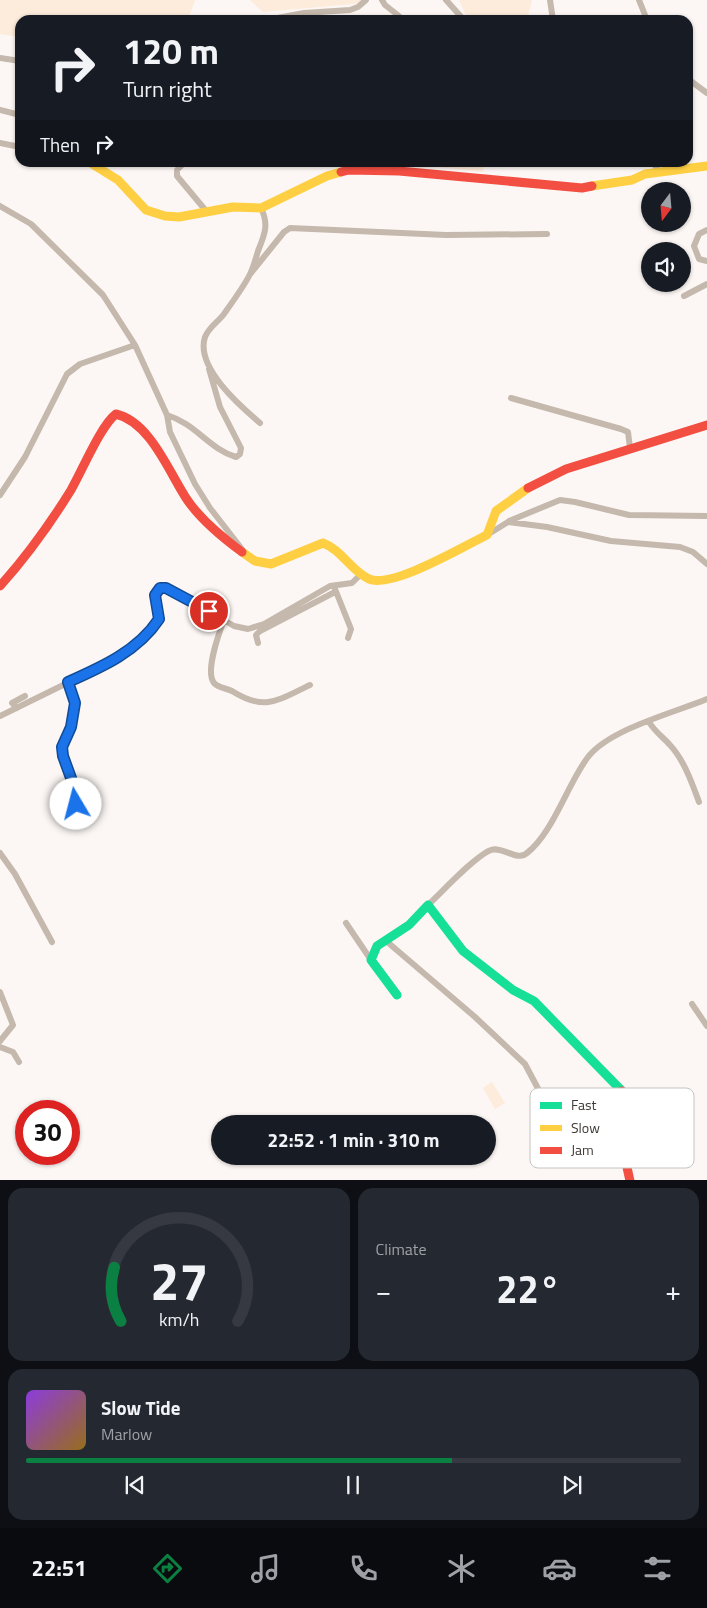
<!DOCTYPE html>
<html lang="en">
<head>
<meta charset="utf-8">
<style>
	:root { --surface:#171b24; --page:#242831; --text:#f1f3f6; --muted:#9ea1a6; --line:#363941; --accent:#0b8043 }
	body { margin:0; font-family:"Titillium Web",sans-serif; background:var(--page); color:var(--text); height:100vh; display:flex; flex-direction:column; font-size:19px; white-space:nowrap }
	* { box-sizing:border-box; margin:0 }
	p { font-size:16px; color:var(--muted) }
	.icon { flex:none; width:28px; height:28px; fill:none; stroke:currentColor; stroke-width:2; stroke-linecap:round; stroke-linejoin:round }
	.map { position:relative; height:1180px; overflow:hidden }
	.side { display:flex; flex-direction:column; gap:8px; padding:8px; background:#0d0f14; flex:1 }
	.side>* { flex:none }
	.hud { position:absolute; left:15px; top:15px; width:678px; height:152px; border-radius:15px; box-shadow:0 1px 4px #0004; background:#171b24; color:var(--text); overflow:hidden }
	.needle { width:32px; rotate:196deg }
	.controls { position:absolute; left:641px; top:182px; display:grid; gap:10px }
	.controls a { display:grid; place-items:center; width:50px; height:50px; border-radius:50%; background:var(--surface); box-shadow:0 1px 4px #0004; font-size:25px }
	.speed { position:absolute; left:15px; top:1100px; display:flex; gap:10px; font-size:25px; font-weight:700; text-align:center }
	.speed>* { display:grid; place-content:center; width:65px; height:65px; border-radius:50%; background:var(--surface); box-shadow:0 1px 4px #0004; line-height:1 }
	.speed .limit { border:8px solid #d22; background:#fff; color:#111 }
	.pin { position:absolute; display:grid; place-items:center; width:42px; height:42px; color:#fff; margin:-21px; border:2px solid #fff; border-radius:50%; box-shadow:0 1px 5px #0007 }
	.me { position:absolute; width:55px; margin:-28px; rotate:352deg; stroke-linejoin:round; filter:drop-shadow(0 0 4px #0008) }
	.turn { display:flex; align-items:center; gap:18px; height:105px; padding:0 25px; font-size:22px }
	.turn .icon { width:65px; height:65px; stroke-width:2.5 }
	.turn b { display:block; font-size:35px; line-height:42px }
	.then { display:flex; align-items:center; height:48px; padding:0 25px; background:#0003; gap:10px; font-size:19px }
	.big { font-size:38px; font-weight:700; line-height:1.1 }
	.side .card { flex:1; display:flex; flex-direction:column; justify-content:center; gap:8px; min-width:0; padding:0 18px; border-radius:15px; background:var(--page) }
	.side .dial { align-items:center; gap:0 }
	.dial svg { height:130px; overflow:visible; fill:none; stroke:var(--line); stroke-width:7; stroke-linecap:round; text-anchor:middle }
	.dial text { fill:var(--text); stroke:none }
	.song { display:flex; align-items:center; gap:15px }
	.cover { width:60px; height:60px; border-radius:8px; background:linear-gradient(135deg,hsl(270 70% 55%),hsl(40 70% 35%)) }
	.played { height:5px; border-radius:2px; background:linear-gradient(90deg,var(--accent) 65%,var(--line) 65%) }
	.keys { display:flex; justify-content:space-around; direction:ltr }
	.heat { display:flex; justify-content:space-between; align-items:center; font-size:28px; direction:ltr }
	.side .tiles { flex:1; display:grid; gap:8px; grid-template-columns:1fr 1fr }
	.card:last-child { grid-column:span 2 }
	.trip { position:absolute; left:211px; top:1115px; width:285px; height:50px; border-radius:25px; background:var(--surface); box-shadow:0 1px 4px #0004; font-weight:700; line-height:50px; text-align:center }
	.tab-bar { display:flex; height:80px; justify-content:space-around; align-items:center; background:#090b0e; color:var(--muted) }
	.tab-bar .icon { width:35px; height:35px }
	.tab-bar .current { color:var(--accent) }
	.tab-bar b { font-size:22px; color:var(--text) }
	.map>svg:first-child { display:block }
	.green { fill:#fdebdb }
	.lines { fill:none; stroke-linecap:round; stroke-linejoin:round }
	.street { stroke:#c5b8ac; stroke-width:6 }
	.fast { stroke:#16e098; stroke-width:9 }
	.slow { stroke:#ffcf43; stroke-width:9 }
	.jam { stroke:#f24e42; stroke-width:9 }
	.route-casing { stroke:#114b97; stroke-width:12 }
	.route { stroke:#1a73e8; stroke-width:9 }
	.key { fill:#fff; stroke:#c5c4c2; stroke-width:1 }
	.key-label { font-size:14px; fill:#3e3934 }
</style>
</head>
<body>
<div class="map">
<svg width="707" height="1181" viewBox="0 0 707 1181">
	<rect width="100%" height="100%" fill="#fcf7f4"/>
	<path class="green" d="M0,0H195L188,20H20V37L0,34Z
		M250,0H363L364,3L263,12Z
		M459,0H532L527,20H468Z
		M401,163L484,162V163L483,172Z
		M492,1082L505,1103L495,1109L483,1088Z"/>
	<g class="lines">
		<path class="street" d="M382,0L385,5L399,16
			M446,0L464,20
			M550,0L553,20
			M639,0L647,20
			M267,20L304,13L350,10L358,7L366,0
			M0,58L20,61
			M688,79L707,93
			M0,110L20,115
			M0,143L20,147
			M199,162L184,163L177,170V176L207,212
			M653,162L659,172
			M0,206L31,224L103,295L135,345L167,415L170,432L195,484L210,508L245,553
			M707,230L699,234L694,246L699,259L707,261
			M251,273L284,232L290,228L446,235L547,234
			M684,296L707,284
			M511,398L621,429L628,432L630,448
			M167,415C196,424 209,449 236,457L240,454L241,448L220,407L209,369
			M260,423C240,406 195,367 205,337C209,327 218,322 224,314C231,304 247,282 251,272C254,265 256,258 258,251C265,234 269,224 261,208
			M0,495L25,457L67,374L80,364L135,345
			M509,521L560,500L575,502L629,515L707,516
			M487,535L508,522L547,527L611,541L680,547L693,552L707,564
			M335,589L351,629L348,638
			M224,620C219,633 205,672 214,683C218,688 226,688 232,691C265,712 278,700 310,685
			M258,643L256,635L260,631L335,592
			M69,682L75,703L71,727L62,747L63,756L75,789L78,813
			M17,708L12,703L25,696
			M0,716L118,658L148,633L159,619L155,595L160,588L167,587L234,626L248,629L264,624L330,586L352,583L361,574
			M649,722C656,733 662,736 670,745C684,760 692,783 699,802
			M0,853L15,874L52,942
			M428,905C441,893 476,855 491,850C503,846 517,862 527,853C553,833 568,783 588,757C610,729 673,713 707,699
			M346,923L371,960
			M385,940L475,1017L525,1064L543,1098L544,1164
			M0,992L13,1025L0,1041
			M692,1004L707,1026
			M0,1047L13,1052L19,1062"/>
		<path class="fast" d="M397,995L371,960L377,946L409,925L428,905L463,951L513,990L534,1001L622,1091"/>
		<path class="slow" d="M89,162L118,180L146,210L165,216L179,217L233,207L261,208L327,176L341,172
			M592,186L632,180L645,174L707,166
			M242,552L255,561L271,564L323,543C342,550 350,570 369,579C392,589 464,546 487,535L496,511L528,488"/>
		<path class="jam" d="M341,172L349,170L399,171L582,188L592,186
			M528,488L566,469L707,425
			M0,586C27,556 50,524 71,490C82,471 101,425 116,414C150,422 169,472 186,498C199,518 223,538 242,552
			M622,1091L629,1109L625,1158L630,1181"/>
	</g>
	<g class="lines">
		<defs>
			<path id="route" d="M76,804L75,789L63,756L62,747L71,727L75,703L68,682C102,667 138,651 159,619L155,595L160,588H166L209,611"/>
		</defs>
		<use href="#route" class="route-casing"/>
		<use href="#route" class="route"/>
	</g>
	<rect x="530" y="1088" width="164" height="80" rx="8" class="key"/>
	<rect x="540" y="1102" width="22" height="7" fill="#16e098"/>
	<rect x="540" y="1125" width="22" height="6" fill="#ffcf43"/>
	<rect x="540" y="1147" width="22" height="7" fill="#f24e42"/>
	<g class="key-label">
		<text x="571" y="1110">Fast</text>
		<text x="571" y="1133">Slow</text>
		<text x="571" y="1155">Jam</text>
	</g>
</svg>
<div class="controls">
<a><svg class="needle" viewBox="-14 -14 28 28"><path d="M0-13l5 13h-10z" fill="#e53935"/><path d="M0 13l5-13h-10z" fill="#9ea1a6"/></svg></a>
<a><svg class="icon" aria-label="sound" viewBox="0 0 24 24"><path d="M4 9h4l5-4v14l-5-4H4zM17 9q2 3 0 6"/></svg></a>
</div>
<div class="speed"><div class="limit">30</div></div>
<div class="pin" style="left:209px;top:611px;background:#d93025"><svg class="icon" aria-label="arrive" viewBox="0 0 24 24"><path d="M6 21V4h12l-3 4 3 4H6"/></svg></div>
<svg class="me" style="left:76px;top:804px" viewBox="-20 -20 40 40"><circle r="19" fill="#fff"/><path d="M0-13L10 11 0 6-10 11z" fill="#1a73e8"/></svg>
<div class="trip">22:52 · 1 min · 310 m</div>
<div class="hud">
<div class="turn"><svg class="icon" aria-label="right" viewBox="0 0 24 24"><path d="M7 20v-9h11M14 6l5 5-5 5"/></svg><div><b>120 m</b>Turn right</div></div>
<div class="then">Then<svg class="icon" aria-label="right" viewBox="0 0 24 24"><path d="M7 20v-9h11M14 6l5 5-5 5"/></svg></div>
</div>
</div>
<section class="side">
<div class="tiles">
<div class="card dial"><svg viewBox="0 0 100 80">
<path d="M14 69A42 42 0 1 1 86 69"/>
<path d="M14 69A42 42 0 0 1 10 36" stroke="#0b8043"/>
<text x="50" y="56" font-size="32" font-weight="700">27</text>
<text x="50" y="72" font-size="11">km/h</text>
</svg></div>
<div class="card"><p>Climate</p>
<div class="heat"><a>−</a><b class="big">22°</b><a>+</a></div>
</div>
<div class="card">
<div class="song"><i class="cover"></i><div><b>Slow Tide</b><p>Marlow</p></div></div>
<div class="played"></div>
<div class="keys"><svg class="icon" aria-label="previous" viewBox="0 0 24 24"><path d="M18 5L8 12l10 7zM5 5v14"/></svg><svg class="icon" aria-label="pause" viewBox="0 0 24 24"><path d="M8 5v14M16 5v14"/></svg><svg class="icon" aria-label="next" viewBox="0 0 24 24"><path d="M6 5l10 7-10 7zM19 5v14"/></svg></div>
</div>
</div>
</section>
<nav class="tab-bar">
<b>22:51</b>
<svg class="icon current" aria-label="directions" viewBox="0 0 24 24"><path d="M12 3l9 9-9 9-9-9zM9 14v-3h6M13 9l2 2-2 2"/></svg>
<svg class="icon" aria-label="music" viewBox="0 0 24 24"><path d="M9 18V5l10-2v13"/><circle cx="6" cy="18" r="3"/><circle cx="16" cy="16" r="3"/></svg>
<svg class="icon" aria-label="phone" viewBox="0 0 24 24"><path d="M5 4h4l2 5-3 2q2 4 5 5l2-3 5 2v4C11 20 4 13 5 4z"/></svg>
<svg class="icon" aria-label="climate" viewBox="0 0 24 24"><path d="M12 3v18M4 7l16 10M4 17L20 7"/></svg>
<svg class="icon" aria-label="car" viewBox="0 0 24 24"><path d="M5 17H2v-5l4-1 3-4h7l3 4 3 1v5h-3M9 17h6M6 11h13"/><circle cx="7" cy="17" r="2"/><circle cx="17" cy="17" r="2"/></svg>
<svg class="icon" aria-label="filters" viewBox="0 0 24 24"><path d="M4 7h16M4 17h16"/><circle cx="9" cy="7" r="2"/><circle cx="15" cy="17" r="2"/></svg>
</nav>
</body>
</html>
